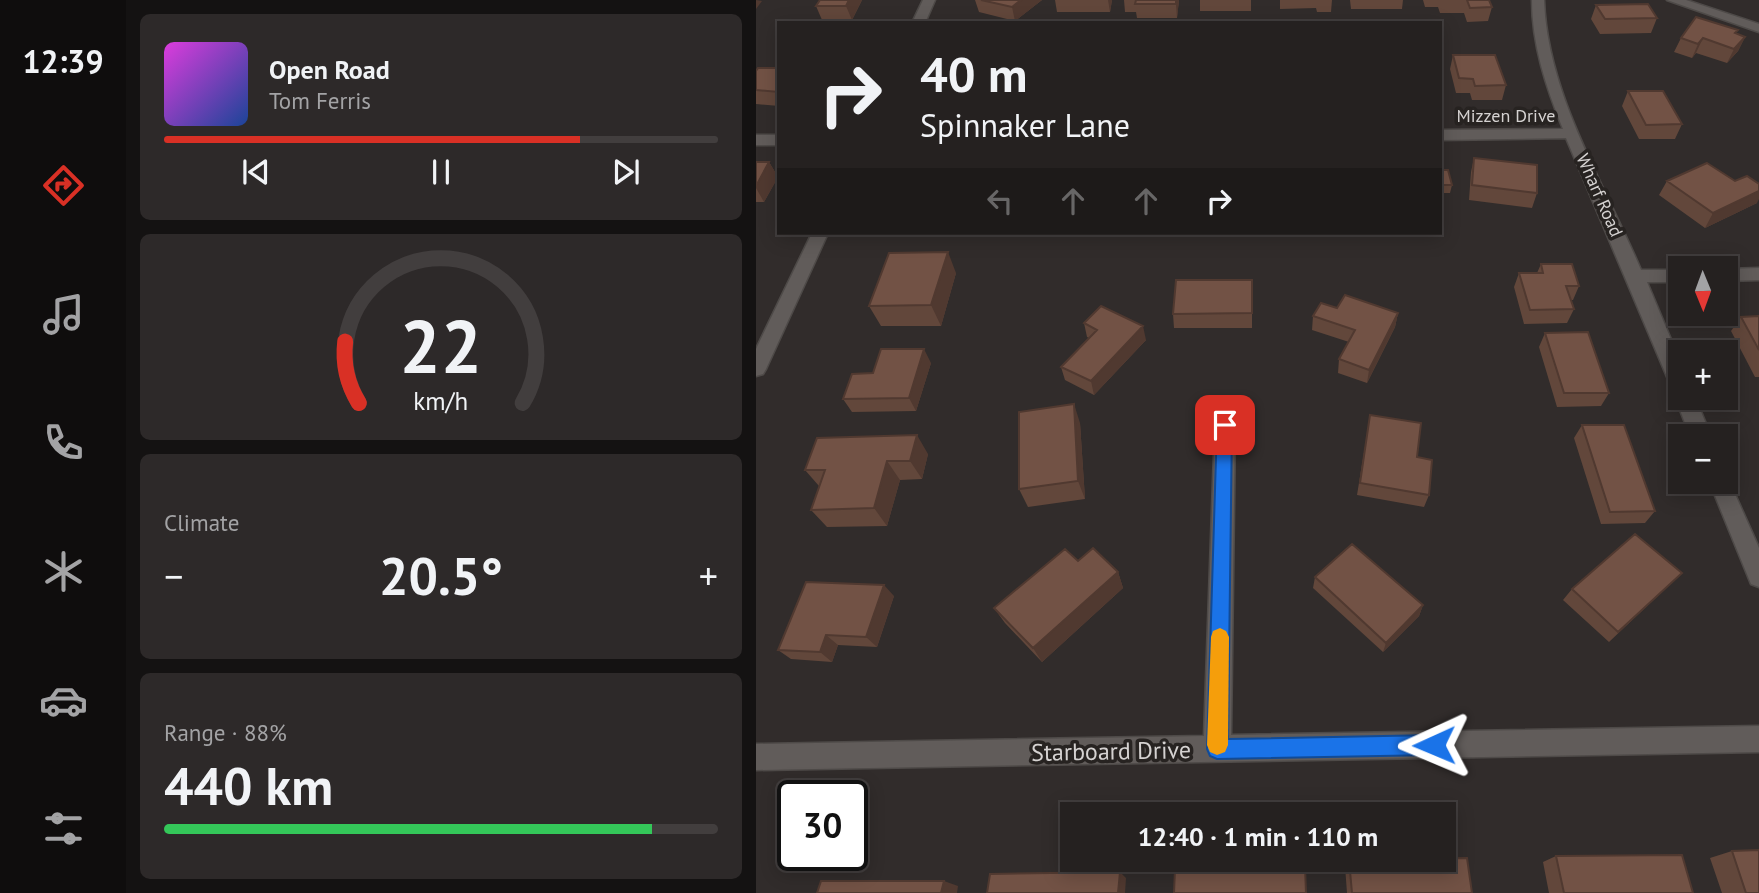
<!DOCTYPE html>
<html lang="en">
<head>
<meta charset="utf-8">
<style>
	:root { --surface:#252120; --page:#2d2929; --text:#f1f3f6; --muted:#a3a3a5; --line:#423e3e; --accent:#d93025 }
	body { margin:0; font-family:"PT Sans",sans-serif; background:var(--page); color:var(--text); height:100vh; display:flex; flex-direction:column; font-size:26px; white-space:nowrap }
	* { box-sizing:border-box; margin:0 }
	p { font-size:23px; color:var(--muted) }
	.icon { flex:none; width:38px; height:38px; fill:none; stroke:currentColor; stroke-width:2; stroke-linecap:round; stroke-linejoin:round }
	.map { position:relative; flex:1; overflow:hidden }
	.sheet { display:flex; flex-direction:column; gap:14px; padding:14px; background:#141212; width:630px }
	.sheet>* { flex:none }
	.guide { position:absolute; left:21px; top:21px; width:665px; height:214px; border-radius:0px; box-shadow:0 4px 18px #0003,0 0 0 2px var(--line); background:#252120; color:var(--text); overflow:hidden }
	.needle { width:46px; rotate:179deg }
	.controls { position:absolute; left:912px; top:256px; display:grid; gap:14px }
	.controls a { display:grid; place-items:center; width:70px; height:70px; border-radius:0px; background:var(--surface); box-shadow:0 4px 18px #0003,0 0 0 2px var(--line); font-size:35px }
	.speed { position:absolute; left:21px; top:780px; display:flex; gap:14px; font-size:35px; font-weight:700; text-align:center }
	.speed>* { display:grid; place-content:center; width:91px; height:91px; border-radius:50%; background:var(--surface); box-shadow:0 4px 18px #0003,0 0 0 2px var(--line); line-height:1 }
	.speed .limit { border:4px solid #111; border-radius:10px; background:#fff; color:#111 }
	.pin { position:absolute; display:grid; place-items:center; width:60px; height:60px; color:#fff; margin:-30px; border-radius:14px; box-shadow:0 4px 10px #0006 }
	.me { position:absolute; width:77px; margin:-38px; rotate:269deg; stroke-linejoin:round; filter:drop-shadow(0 0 5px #0008) }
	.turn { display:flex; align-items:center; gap:24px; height:147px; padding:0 28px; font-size:32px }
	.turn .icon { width:91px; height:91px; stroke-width:2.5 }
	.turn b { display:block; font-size:49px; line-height:60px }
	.lanes { display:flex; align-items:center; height:66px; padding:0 28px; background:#0003; justify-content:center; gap:35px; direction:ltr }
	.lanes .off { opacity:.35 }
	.big { font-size:52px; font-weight:600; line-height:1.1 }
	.sheet .tile { flex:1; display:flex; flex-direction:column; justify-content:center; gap:10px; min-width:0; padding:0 24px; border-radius:10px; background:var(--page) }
	.sheet .dial { align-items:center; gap:0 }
	.dial svg { height:182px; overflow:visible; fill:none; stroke:var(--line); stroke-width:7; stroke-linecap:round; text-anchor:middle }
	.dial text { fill:var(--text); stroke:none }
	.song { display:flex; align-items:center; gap:21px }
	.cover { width:84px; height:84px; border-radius:10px; background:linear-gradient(135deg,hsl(300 70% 55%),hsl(220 70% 35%)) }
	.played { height:7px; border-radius:4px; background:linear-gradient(90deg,var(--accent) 75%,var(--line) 75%) }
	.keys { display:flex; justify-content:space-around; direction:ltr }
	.heat { display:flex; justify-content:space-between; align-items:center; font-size:38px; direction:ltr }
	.charge { height:10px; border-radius:5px; background:linear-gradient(90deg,#34c759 88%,var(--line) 0) }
	.trip { position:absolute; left:304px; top:802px; width:396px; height:70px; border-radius:0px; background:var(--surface); box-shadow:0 4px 18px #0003,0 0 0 2px var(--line); font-weight:600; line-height:70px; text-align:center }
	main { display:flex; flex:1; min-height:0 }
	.menu { display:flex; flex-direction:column; width:126px; justify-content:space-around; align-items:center; background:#0f0d0d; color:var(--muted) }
	.menu .icon { width:49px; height:49px }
	.menu .current { color:var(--accent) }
	.menu b { font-size:32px; color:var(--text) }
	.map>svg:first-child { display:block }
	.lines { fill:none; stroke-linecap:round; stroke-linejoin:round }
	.minor-casing { stroke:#4e4a48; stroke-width:3 }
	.minor { fill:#615c5a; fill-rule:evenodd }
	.wall { fill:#62473b }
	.shaded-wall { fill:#503930 }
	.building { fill:#725245; stroke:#503930; stroke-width:2 }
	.route { fill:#1a73e8; stroke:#114b97; stroke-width:2 }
	.slow { fill:#f59e0b }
	.labels { text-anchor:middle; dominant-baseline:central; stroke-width:7; stroke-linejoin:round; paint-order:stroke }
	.far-street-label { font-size:18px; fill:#d5d2d1; stroke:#272321 }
	.near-street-label { font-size:24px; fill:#d5d2d1; stroke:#272321 }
</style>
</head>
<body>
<main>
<nav class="menu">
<b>12:39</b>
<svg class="icon current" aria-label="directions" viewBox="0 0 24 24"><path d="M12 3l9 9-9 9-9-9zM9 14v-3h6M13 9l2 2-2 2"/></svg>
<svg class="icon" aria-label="music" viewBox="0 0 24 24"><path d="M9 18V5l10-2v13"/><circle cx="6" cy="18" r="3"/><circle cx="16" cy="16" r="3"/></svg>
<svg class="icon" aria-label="phone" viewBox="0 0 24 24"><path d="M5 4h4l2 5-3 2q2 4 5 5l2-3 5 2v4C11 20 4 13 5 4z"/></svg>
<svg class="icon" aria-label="climate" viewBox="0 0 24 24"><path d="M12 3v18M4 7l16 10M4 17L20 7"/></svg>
<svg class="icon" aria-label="car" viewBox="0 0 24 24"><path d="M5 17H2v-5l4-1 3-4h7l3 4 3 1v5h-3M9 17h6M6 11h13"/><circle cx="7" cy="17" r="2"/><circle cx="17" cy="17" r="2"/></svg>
<svg class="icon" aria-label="filters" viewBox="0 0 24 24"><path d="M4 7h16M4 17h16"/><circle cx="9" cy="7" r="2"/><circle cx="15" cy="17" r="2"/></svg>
</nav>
<section class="sheet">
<div class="tile">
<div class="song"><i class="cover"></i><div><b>Open Road</b><p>Tom Ferris</p></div></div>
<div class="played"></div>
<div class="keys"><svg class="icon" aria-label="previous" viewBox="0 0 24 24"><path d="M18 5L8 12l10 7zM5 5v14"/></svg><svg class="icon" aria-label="pause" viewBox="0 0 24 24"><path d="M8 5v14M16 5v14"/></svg><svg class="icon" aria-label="next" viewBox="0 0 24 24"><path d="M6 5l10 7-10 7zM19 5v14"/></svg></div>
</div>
<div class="tile dial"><svg viewBox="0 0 100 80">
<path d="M14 69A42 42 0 1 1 86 69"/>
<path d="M14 69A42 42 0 0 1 8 42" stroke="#d93025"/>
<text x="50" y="56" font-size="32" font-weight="700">22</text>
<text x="50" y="72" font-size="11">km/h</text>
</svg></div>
<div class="tile"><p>Climate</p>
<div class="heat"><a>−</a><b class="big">20.5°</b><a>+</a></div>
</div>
<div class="tile"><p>Range · 88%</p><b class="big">440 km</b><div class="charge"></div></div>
</section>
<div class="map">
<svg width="1003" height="893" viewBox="0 0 1003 893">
	<rect width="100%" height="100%" fill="#312c2b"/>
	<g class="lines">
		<defs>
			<path id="minor" d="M167,0H179L169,23H156Z
				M776,0H788C791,94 849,185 885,270H924V282H891L924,361V397H939L955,436H934L919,397L923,391L917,389L914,384L810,138L684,140V130L807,129C790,87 776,45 776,0Z
				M911,0H930L1003,24V32Z
				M0,135H23V145H0Z
				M56,233H72L10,369L7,374L0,376V349Z
				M1003,268V280L970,281V269Z
				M469,417L476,419L479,425L475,735L1003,726V752L0,770V744L448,736L459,425L462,419Z
				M970,474L1003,548V587L995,584L953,481H970Z"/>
		</defs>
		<use href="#minor" class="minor-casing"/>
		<use href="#minor" class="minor"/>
	</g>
	<path class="wall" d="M106,0L96,20H66L60,6Z
		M219,0H286L259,21L223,12Z
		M299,0H356L354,12H301Z
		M368,0H423L421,18H381L380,12H369Z
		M444,0H495V11H444Z
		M524,0H576L575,12H561L560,8L524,9Z
		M594,0H647L646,9H595Z
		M667,0H733L736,7L732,21L711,22L708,13H684L682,7H669Z
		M840,5L901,18L895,33L844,34L835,19Z
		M980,34L989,37L982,51L971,63L940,53L936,58L918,52L925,38Z
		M697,55L750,85L746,100H716L714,93H700L694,69Z
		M23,68V106L0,104V71Z
		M872,91L926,124L919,139H883L866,106Z
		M718,158L781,193L776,208L713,200L715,172Z
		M0,162H13L22,177L8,202H0Z
		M684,170L696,185L694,193H684Z
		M911,181L1001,203L949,228L903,195Z
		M785,264L823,286L817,300H815L818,309L811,323L768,324L758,287L763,273H781Z
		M200,273L185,326H125L113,306Z
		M496,280V328H418L417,314Z
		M581,308L642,313L639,327L611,383L582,373L583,359L593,342L556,330L557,316Z
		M1003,316V377H999L975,331L985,317Z
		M328,323L390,340L338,395L309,380L305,367L333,338L331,337Z
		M789,333L853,393L845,406L801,407L783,347Z
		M175,363L160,411L96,412L87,399Z
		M324,423L329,499L272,507L263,489Z
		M826,425L899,511L889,523L845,524L818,438Z
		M612,428L661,457L673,495L668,507L601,495Z
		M172,454L166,479L144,480L131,526L71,527L55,510L63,486L49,470Z
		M322,561L362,572L367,588L286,662L249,623L238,608Z
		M926,573L853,642L807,600L816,589Z
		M559,577L667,605L663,616L627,652L557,588Z
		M138,596L121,647L82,645L76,662L35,659L22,650Z
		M976,851L1003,893H966L954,858Z
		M800,856L937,893H793L787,862Z
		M593,860L716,893H591L589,866Z"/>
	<path class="shaded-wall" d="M0,0L6,1L0,9Z
		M93,0H106L96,20L90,6Z
		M265,0H286L259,21L256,7Z
		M352,0H356L354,12Z
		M420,0H423L421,18L420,4Z
		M989,37L982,51L971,63L978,49Z
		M947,38L940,53L936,58L942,44Z
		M13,162L22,177L8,202L0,188V186Z
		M1003,191V199L1001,203L949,228L957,213Z
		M192,252L200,273L185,326L175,305Z
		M642,313L639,327L611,383L613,370Z
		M387,326L390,340L338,395L335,381Z
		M168,349L175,363L160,411L153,398Z
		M318,404L324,423L329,499L322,481Z
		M161,435L172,454L166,479L154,461Z
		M131,461L144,480L131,526L118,508Z
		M362,572L367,588L286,662L277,648Z
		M128,585L138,596L121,647L110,637Z
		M667,605L663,616L627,652L630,643Z
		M70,635L82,645L76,662L64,652Z
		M364,872L370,878L369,893H362Z
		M188,881L202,886L201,893H185Z"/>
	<path class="building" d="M64,0H93L90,6H60Z
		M225,0H265L256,7Z
		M380,0H420V4H379Z
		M711,0H733L736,7L714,8Z
		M892,4L901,18L849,19L840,5Z
		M940,17L982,30L979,33L989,37L978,49L947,38L942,44L925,38Z
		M40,21H72L71,23H39Z
		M697,55H739L750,85L719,86L717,79L703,78Z
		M2,68H23V92L0,90V71Z
		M872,91H907L926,124L890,125Z
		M718,158L781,165V193L716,185Z
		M0,162H13L0,186Z
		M951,163L979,181L991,176L1003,184V191L957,213L911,181Z
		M684,170H692L696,185H684Z
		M192,252L175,305L113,306L133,253Z
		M785,264H816L823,286H810L818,309L774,310L763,273H787Z
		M420,280H496V313L417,314Z
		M589,295L642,313L613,370L583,359L599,330L557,316L565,303L581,308Z
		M345,306L387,326L335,381L305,367L341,330L328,323Z
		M1003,316V350L985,317Z
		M832,332L853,393H808L789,333Z
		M125,349H168L153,398L87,399L96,374L117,373Z
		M318,404L322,481L263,489V412Z
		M614,415L665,423L661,457L676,460L673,495L604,483Z
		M826,425H868L899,511L854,512Z
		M161,435L154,461H131L118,508L55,510L69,470H49L61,438Z
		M879,534L926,573L862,632L816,589Z
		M596,544L667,605L630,643L559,577Z
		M337,548L362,572L277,648L238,608L309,549L322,561Z
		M50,582L128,585L110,637L70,635L64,652L22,650Z
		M1003,850V893H990L976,851Z
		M926,855L937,893H808L800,856Z
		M711,858L716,893H596L593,860Z
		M549,866L550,893H418L419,869Z
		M364,872L362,893H231L234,874Z
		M65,881H188L185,893H61Z"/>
	<path class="route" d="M469,419L476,425L472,739L678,735L685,738L688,745L685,752L678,755L461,759L454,756L451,749L461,425Z"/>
	<path class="slow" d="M464,628L470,631L473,637L472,745L469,752L461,755L454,752L451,745L455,637L457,631Z"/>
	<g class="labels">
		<g class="far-street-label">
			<text x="750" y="115">Mizzen Drive</text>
			<text transform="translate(844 195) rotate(66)">Wharf Road</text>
		</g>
		<g class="near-street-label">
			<text transform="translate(355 751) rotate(-1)">Starboard Drive</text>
		</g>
	</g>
</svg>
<div class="controls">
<a><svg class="needle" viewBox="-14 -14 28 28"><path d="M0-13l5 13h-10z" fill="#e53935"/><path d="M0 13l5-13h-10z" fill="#a3a3a5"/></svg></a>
<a>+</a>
<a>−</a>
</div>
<div class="speed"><div class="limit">30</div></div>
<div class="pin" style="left:469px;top:425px;background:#d93025"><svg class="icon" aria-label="arrive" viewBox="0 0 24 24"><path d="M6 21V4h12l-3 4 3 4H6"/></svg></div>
<svg class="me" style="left:678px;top:745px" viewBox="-20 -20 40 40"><path d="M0-17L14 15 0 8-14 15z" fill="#1a73e8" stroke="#fff" stroke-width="4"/></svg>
<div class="trip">12:40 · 1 min · 110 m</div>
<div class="guide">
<div class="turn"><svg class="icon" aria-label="right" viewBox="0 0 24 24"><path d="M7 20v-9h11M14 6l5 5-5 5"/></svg><div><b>40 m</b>Spinnaker Lane</div></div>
<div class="lanes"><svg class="icon off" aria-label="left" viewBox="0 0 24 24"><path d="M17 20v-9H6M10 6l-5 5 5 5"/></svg><svg class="icon off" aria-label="ahead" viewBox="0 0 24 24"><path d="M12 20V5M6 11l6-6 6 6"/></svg><svg class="icon off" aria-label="ahead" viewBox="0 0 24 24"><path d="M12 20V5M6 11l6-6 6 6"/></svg><svg class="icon" aria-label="right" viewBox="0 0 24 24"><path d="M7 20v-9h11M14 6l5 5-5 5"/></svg></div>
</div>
</div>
</main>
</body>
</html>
